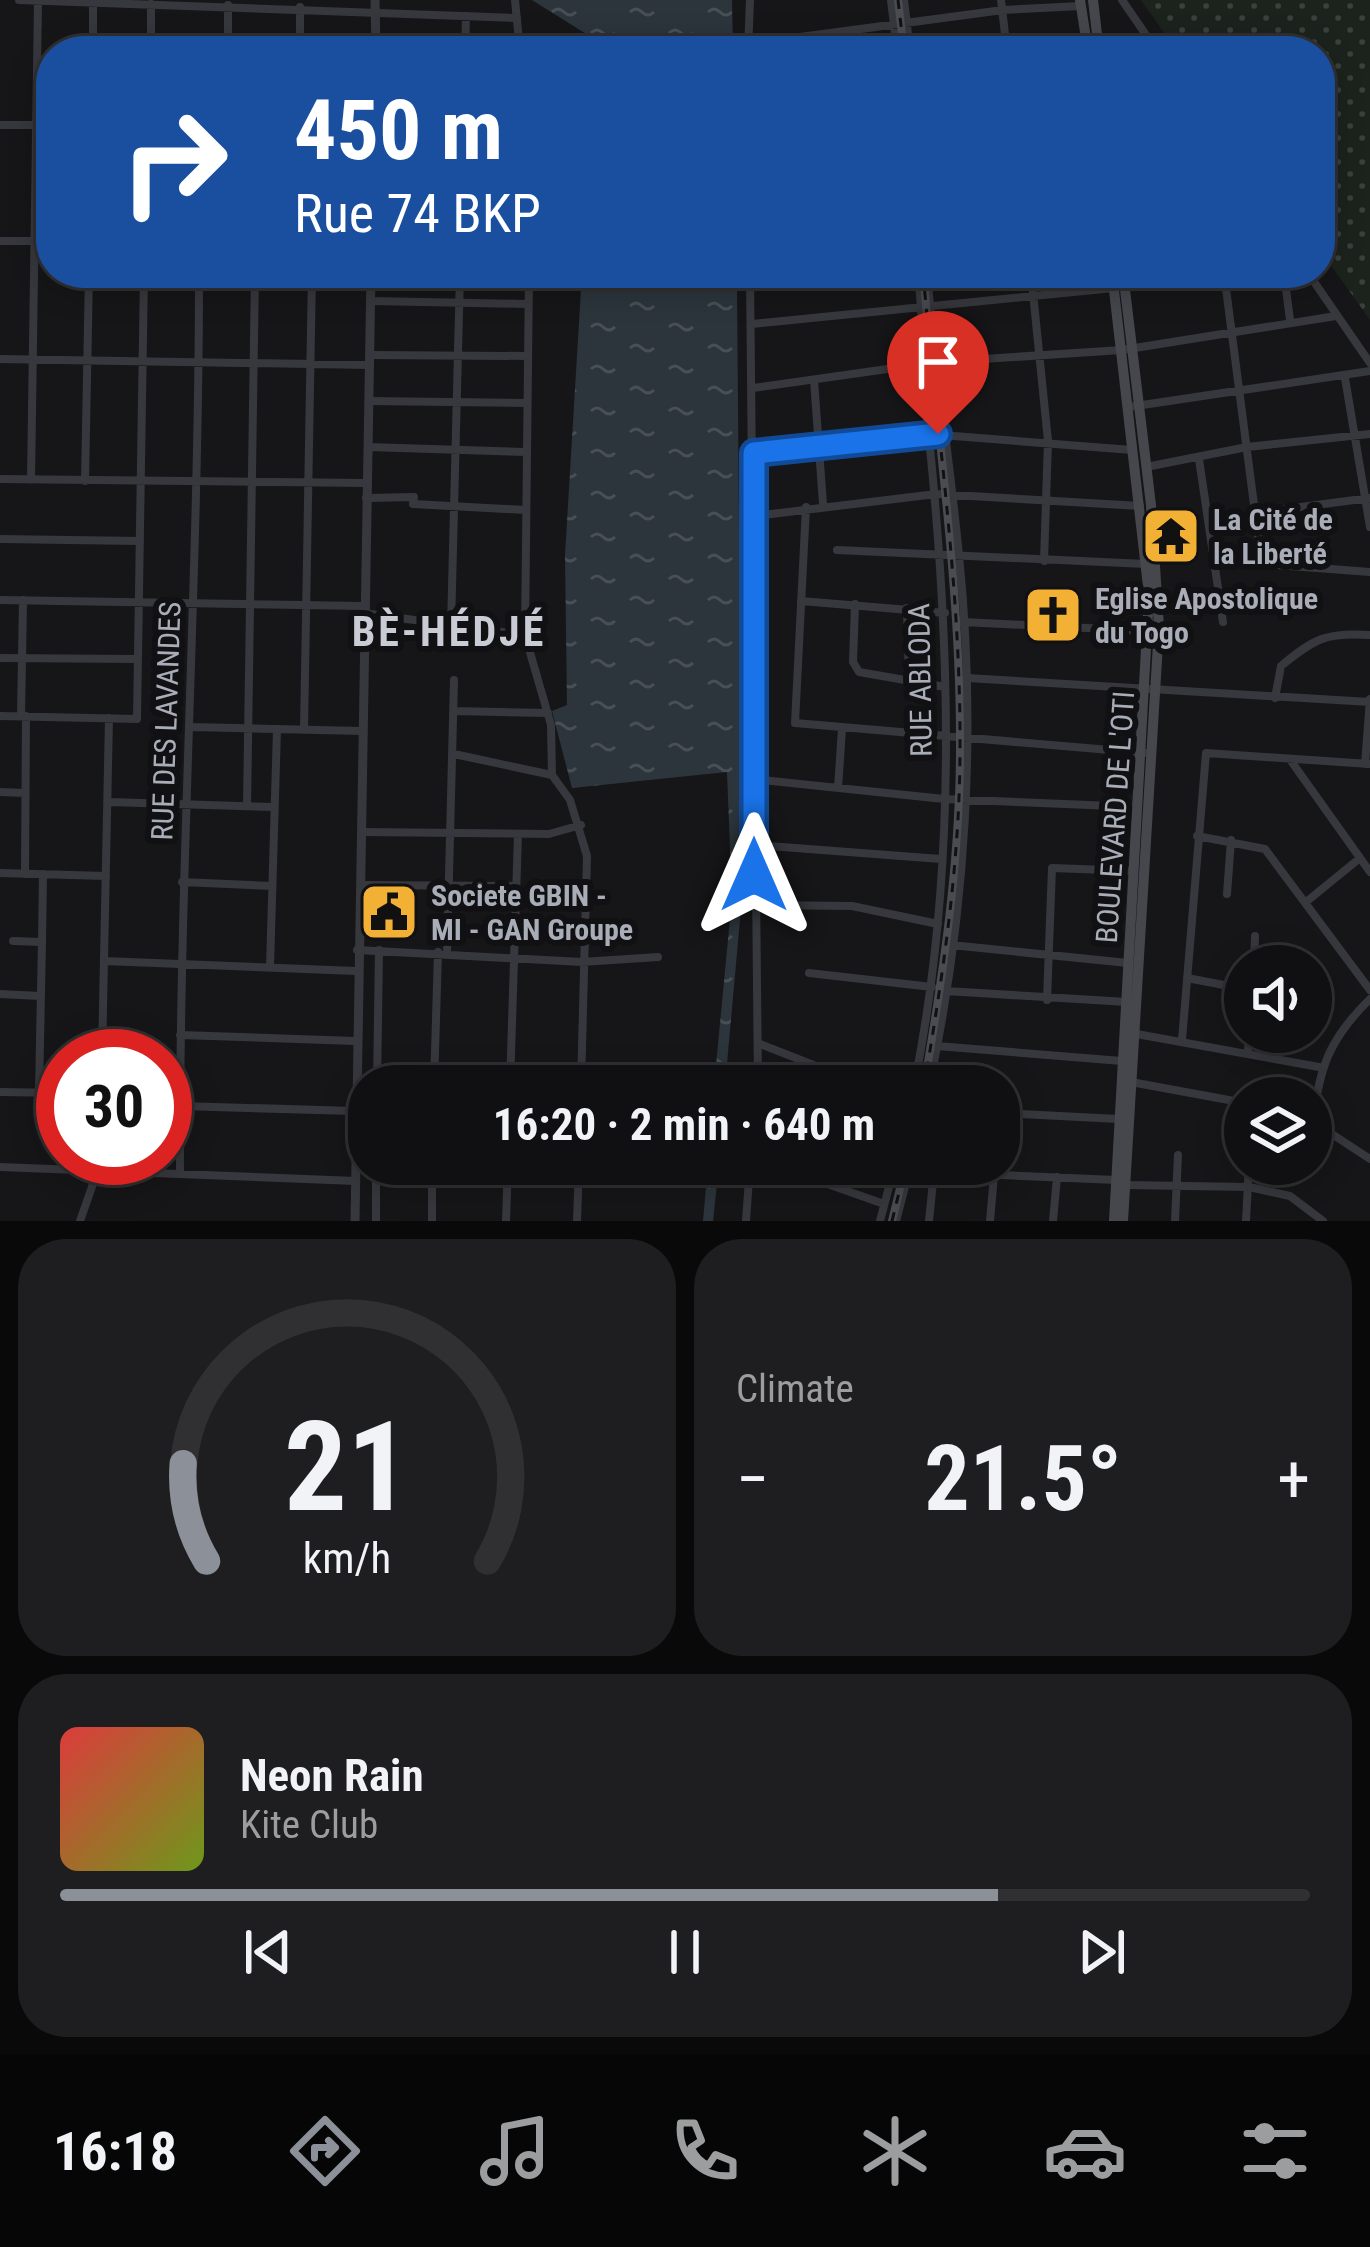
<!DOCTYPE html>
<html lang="en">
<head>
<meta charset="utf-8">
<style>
	:root { --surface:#101012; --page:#1e1e20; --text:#f1f3f6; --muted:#9c9d9f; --line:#303032; --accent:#8c9099 }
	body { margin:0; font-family:"Roboto Condensed",sans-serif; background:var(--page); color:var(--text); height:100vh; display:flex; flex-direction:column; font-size:45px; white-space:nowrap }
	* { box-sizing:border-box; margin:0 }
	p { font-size:39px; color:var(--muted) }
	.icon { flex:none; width:66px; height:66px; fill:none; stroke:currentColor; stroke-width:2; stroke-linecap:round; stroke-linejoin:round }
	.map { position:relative; height:1221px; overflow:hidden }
	.details { display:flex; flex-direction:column; gap:18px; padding:18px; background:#09090a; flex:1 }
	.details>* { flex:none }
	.guide { position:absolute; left:36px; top:36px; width:1299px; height:252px; border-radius:48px; box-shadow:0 6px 30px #0003,0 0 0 3px var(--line); background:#1a4fa0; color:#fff; overflow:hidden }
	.tools { position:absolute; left:1224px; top:945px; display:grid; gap:24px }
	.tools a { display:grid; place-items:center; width:108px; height:108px; border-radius:50%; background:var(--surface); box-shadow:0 6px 30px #0003,0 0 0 3px var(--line); font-size:60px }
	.speed { position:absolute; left:36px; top:1029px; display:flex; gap:24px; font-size:60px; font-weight:700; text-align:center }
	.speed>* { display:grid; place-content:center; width:156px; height:156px; border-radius:50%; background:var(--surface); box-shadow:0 6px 30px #0003,0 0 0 3px var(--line); line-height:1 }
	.speed .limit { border:18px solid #d22; background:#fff; color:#111 }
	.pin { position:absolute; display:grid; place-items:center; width:102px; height:102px; color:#fff; margin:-123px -51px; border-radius:50% 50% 50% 0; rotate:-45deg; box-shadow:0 0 12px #0007 }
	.pin .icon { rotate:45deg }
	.me { position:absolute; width:132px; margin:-66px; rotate:0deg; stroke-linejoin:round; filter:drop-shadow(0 0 9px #0008) }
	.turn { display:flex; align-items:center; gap:42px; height:252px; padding:0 60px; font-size:54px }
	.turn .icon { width:156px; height:156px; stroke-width:2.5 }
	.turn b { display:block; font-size:84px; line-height:102px }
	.big { font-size:90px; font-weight:700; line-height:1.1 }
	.details .widget { flex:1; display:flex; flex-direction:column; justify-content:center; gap:18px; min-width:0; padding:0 42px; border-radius:48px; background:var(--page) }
	.details .dial { align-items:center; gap:0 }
	.dial svg { height:312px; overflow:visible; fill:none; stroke:var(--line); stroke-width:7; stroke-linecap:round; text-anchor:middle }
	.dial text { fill:var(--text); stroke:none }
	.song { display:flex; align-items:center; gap:36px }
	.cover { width:144px; height:144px; border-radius:18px; background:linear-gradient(135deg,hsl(0 70% 55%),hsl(80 70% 35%)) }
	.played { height:12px; border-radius:6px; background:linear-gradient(90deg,var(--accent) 75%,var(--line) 75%) }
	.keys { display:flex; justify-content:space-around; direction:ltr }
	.heat { display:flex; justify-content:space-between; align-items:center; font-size:66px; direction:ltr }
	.details .tiles { flex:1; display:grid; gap:18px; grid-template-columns:1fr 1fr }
	.widget:last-child { grid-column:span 2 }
	.trip { position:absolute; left:348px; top:1065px; width:672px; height:120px; border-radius:48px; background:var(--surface); box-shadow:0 6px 30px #0003,0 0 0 3px var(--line); font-weight:700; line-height:120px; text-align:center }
	.tabs { display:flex; height:192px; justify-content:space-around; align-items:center; background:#060607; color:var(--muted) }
	.tabs .icon { width:84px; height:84px }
	.tabs .on { color:var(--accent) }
	.tabs b { font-size:54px; color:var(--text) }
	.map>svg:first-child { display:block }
	.grass { fill:url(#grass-dots) }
	.water { fill:url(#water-ripples) }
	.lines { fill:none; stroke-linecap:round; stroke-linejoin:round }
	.minor { stroke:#37383d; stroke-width:8 }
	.tertiary { stroke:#37383d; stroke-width:9 }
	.secondary { stroke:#45474d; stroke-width:10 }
	.rail-casing { stroke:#4a4c52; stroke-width:8 }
	.rail { stroke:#111113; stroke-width:3; stroke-dasharray:9; stroke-linecap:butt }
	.route-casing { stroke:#114b97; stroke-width:30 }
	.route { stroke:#1a73e8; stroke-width:21 }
	.labels { text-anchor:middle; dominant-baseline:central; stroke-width:12; stroke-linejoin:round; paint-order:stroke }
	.poi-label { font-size:30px; font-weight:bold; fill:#a8adb8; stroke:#111113; text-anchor:start }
	.street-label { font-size:30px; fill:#a8adb8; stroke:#111113 }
	.district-label { font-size:42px; font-weight:bold; letter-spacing:3px; fill:#c9ccd4; stroke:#111113 }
</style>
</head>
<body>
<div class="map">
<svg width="1370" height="1221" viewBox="0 0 1370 1221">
	<defs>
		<pattern id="grass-dots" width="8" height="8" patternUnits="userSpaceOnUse" patternTransform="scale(3)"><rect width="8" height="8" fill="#1c231d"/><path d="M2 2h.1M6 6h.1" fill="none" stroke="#3a403c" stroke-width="1.8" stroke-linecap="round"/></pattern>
		<pattern id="water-ripples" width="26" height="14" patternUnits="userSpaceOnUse" patternTransform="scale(3)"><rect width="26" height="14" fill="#2c353c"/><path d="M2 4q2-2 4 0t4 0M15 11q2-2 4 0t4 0" fill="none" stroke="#485056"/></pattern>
	</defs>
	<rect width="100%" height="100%" fill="#161618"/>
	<path class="grass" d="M1141,0H1370V320L1320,250V51H1177Z"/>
	<path class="water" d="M532,0H732L733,51H591V37Z
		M582,273H731L737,289L742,897L725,1086H714L732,898L727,772L572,788L552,711L567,705L565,555Z
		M708,1164H719L713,1221H703Z"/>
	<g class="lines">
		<path class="minor" d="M19,0L517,18
			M515,0L520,51
			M891,0L897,51
			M904,0L910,51
			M1001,0L1007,51
			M1122,0L1157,51
			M93,3V51
			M748,44L1003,10L1080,6
			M151,51V4
			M228,51V5
			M300,51V7
			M465,51L466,16
			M748,51L750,0
			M0,125H51
			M0,241H51
			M529,273L525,635L551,725L552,775L570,800L587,856L581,1086
			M750,273L758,1086
			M927,273C935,368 950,461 959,556C977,730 966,915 929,1086
			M1031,273L1048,441L1044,561
			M1224,273L1261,559L1265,564L1370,572
			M1284,273L1290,320
			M1308,273L1370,363
			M371,301L528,304
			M752,324L1114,288
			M370,355L528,356
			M0,359L370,365
			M1345,378L1370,527
			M814,380L823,504
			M753,388L937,362L1122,350L1336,316
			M369,401L527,403
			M1129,407L1370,371
			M368,447L526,452
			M755,453L928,434L1132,450
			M1199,459L1223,622
			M1146,467L1247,447L1370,434
			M0,479L366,483
			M31,480L38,1
			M85,481L89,273
			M366,498L414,497L413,504L525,510
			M806,507L795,723L1145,753
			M1255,513L1370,498
			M755,516L936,494L1140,506
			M0,539L140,541
			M837,550L1146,564
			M0,600L363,606
			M801,601L945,613
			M855,604L853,662L859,672L945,687
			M907,608L909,681
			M363,613L525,635
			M963,622L1147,631
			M451,627L460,273
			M0,658L138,659
			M967,678L1370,702
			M1275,698L1281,666C1315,638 1327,632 1370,635
			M455,711L548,713
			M0,716L137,719L144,273
			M21,716L23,600
			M192,727L361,731
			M304,730L312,273
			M454,754L552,775
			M1291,761L1370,872
			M1365,764L1370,699
			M753,779L944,799L1137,807
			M838,788L842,729
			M0,792L25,793
			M109,802L273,807
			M247,806L255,273
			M362,832L549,834L581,825
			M1197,836L1265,849L1370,990
			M754,845L941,859
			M0,873L106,876
			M25,874L26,716
			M182,882L272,886
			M362,885L516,886
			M1227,894L1231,840
			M1306,902L1360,858
			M754,905L852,906L938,924
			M13,941L42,942L43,874
			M951,945L1128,963
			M357,950L582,962L658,957
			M447,953L454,680
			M104,961L356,971
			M1254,966L1255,936
			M270,967L277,729
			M809,973L932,987
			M1187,978L1245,989
			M946,991L1127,1002
			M0,994L40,996
			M1047,1000L1052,868L1134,871
			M1131,1033L1319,1067
			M180,1035L355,1041
			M1182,1040L1206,753L1370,764
			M760,1044L867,1086
			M937,1046L1122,1061
			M1248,1053L1249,1032
			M102,1056L109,718
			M1131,1082L1245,1103
			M377,1086L379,950
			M434,1086L438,952
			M510,1086L518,834
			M914,1086C957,873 951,653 929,438C923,383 924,328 918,273
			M0,1092L63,1093
			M39,1092L42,942
			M180,1106L354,1111
			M999,1113L1118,1119
			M1312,1121L1370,1159
			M1313,1122C1319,1067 1330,1038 1370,999
			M771,1164L884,1204
			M0,1167L356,1181
			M909,1171L1116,1180
			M180,1172C179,872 199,573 199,273
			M1125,1185L1249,1187L1290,1196L1323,1221
			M80,1221L102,1158
			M376,1221V1164
			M432,1221V1164
			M506,1221L508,1164
			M577,1221L579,1164
			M746,1221L750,1164
			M880,1221L895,1164
			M896,1221L911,1164
			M929,1221L934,1172
			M990,1221L994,1175
			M1053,1221L1057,1177
			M1175,1221L1178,1155
			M1246,1221L1249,1164"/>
		<path class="tertiary" d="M375,0L376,51
			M355,1221L371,273"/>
		<path class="secondary" d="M1080,0L1088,51
			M1093,0L1099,51
			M1112,273L1149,595L1114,1221
			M1123,1221L1159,627L1151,505L1123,273"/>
		<defs>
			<path id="rail" d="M898,0L904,51
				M923,273C937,431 961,590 960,749C960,862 943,975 924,1086
				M892,1221L906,1164"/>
		</defs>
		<use href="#rail" class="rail-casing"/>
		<use href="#rail" class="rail"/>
	</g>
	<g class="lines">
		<defs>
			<path id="route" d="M754,875V453L938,434"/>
		</defs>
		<use href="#route" class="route-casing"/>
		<use href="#route" class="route"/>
	</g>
	<defs>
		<symbol id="temple-square" viewBox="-11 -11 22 22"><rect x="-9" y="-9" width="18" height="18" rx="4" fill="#f2b134" stroke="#111113"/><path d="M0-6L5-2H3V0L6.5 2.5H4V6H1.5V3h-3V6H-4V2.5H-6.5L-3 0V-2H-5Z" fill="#111"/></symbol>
		<symbol id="church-square" viewBox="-11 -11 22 22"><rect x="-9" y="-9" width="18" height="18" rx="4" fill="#f2b134" stroke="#111113"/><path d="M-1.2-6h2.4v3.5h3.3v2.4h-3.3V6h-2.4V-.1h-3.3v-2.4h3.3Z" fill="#111"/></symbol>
		<symbol id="civic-square" viewBox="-11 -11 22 22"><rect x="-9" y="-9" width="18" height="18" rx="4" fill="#f2b134" stroke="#111113"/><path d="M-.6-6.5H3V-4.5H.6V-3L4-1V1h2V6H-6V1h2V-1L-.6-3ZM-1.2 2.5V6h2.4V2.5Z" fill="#111"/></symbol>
	</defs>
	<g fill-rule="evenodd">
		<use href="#temple-square" x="1138" y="503" width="66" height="66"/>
		<use href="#church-square" x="1020" y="582" width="66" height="66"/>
		<use href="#civic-square" x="356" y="879" width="66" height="66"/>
	</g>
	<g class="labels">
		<g class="poi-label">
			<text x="1213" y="519">La Cité de<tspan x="1213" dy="34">la Liberté</tspan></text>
			<text x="1095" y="598">Eglise Apostolique<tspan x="1095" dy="34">du Togo</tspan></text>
			<text x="431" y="895">Societe GBIN -<tspan x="431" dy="34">MI - GAN Groupe</tspan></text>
		</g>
		<g class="street-label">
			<text transform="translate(920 680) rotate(-91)">RUE ABLODA</text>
			<text transform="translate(166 721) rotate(-88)">RUE DES LAVANDES</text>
			<text transform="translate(1115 817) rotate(-86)">BOULEVARD DE L'OTI</text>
		</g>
		<g class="district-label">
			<text x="449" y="631">BÈ-HÉDJÉ</text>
		</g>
	</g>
</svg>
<div class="tools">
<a><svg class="icon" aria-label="sound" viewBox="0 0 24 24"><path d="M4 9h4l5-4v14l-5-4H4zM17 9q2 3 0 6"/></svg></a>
<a><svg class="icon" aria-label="layers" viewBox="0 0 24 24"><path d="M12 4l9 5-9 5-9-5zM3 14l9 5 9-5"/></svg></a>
</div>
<div class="speed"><div class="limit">30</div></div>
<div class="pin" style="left:938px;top:434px;background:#d93025"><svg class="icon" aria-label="arrive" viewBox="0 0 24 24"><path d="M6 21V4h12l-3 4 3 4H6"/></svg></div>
<svg class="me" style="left:754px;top:875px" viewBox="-20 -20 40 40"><path d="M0-17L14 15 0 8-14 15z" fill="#1a73e8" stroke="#fff" stroke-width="4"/></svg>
<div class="trip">16:20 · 2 min · 640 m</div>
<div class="guide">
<div class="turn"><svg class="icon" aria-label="right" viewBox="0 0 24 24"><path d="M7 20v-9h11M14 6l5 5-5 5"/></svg><div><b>450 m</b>Rue 74 BKP</div></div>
</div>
</div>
<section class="details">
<div class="tiles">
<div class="widget dial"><svg viewBox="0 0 100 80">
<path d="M14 69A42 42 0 1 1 86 69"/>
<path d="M14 69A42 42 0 0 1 8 44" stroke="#8c9099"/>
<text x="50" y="56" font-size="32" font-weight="700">21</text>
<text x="50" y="72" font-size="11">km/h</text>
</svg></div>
<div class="widget"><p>Climate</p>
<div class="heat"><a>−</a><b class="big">21.5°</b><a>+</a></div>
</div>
<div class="widget">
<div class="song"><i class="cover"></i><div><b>Neon Rain</b><p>Kite Club</p></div></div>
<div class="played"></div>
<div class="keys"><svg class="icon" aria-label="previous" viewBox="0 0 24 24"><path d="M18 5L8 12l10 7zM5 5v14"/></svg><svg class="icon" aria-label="pause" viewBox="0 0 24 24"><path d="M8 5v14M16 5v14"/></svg><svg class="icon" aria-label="next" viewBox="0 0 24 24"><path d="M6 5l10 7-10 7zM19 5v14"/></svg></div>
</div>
</div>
</section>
<nav class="tabs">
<b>16:18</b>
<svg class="icon on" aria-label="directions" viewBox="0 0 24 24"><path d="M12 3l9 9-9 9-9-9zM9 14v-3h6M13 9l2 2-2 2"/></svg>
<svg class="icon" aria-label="music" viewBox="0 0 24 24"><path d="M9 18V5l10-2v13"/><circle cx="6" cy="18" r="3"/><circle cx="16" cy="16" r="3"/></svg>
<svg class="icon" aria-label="phone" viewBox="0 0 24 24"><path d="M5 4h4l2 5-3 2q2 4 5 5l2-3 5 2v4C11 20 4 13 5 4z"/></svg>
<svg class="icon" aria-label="climate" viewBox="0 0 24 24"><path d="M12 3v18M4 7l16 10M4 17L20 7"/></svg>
<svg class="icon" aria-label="car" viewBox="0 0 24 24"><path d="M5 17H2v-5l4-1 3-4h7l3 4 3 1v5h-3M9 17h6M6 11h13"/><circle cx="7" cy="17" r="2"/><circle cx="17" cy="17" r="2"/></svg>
<svg class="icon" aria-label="filters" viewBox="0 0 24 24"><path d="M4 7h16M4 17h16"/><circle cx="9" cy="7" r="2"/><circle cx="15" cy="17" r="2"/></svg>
</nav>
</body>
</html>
